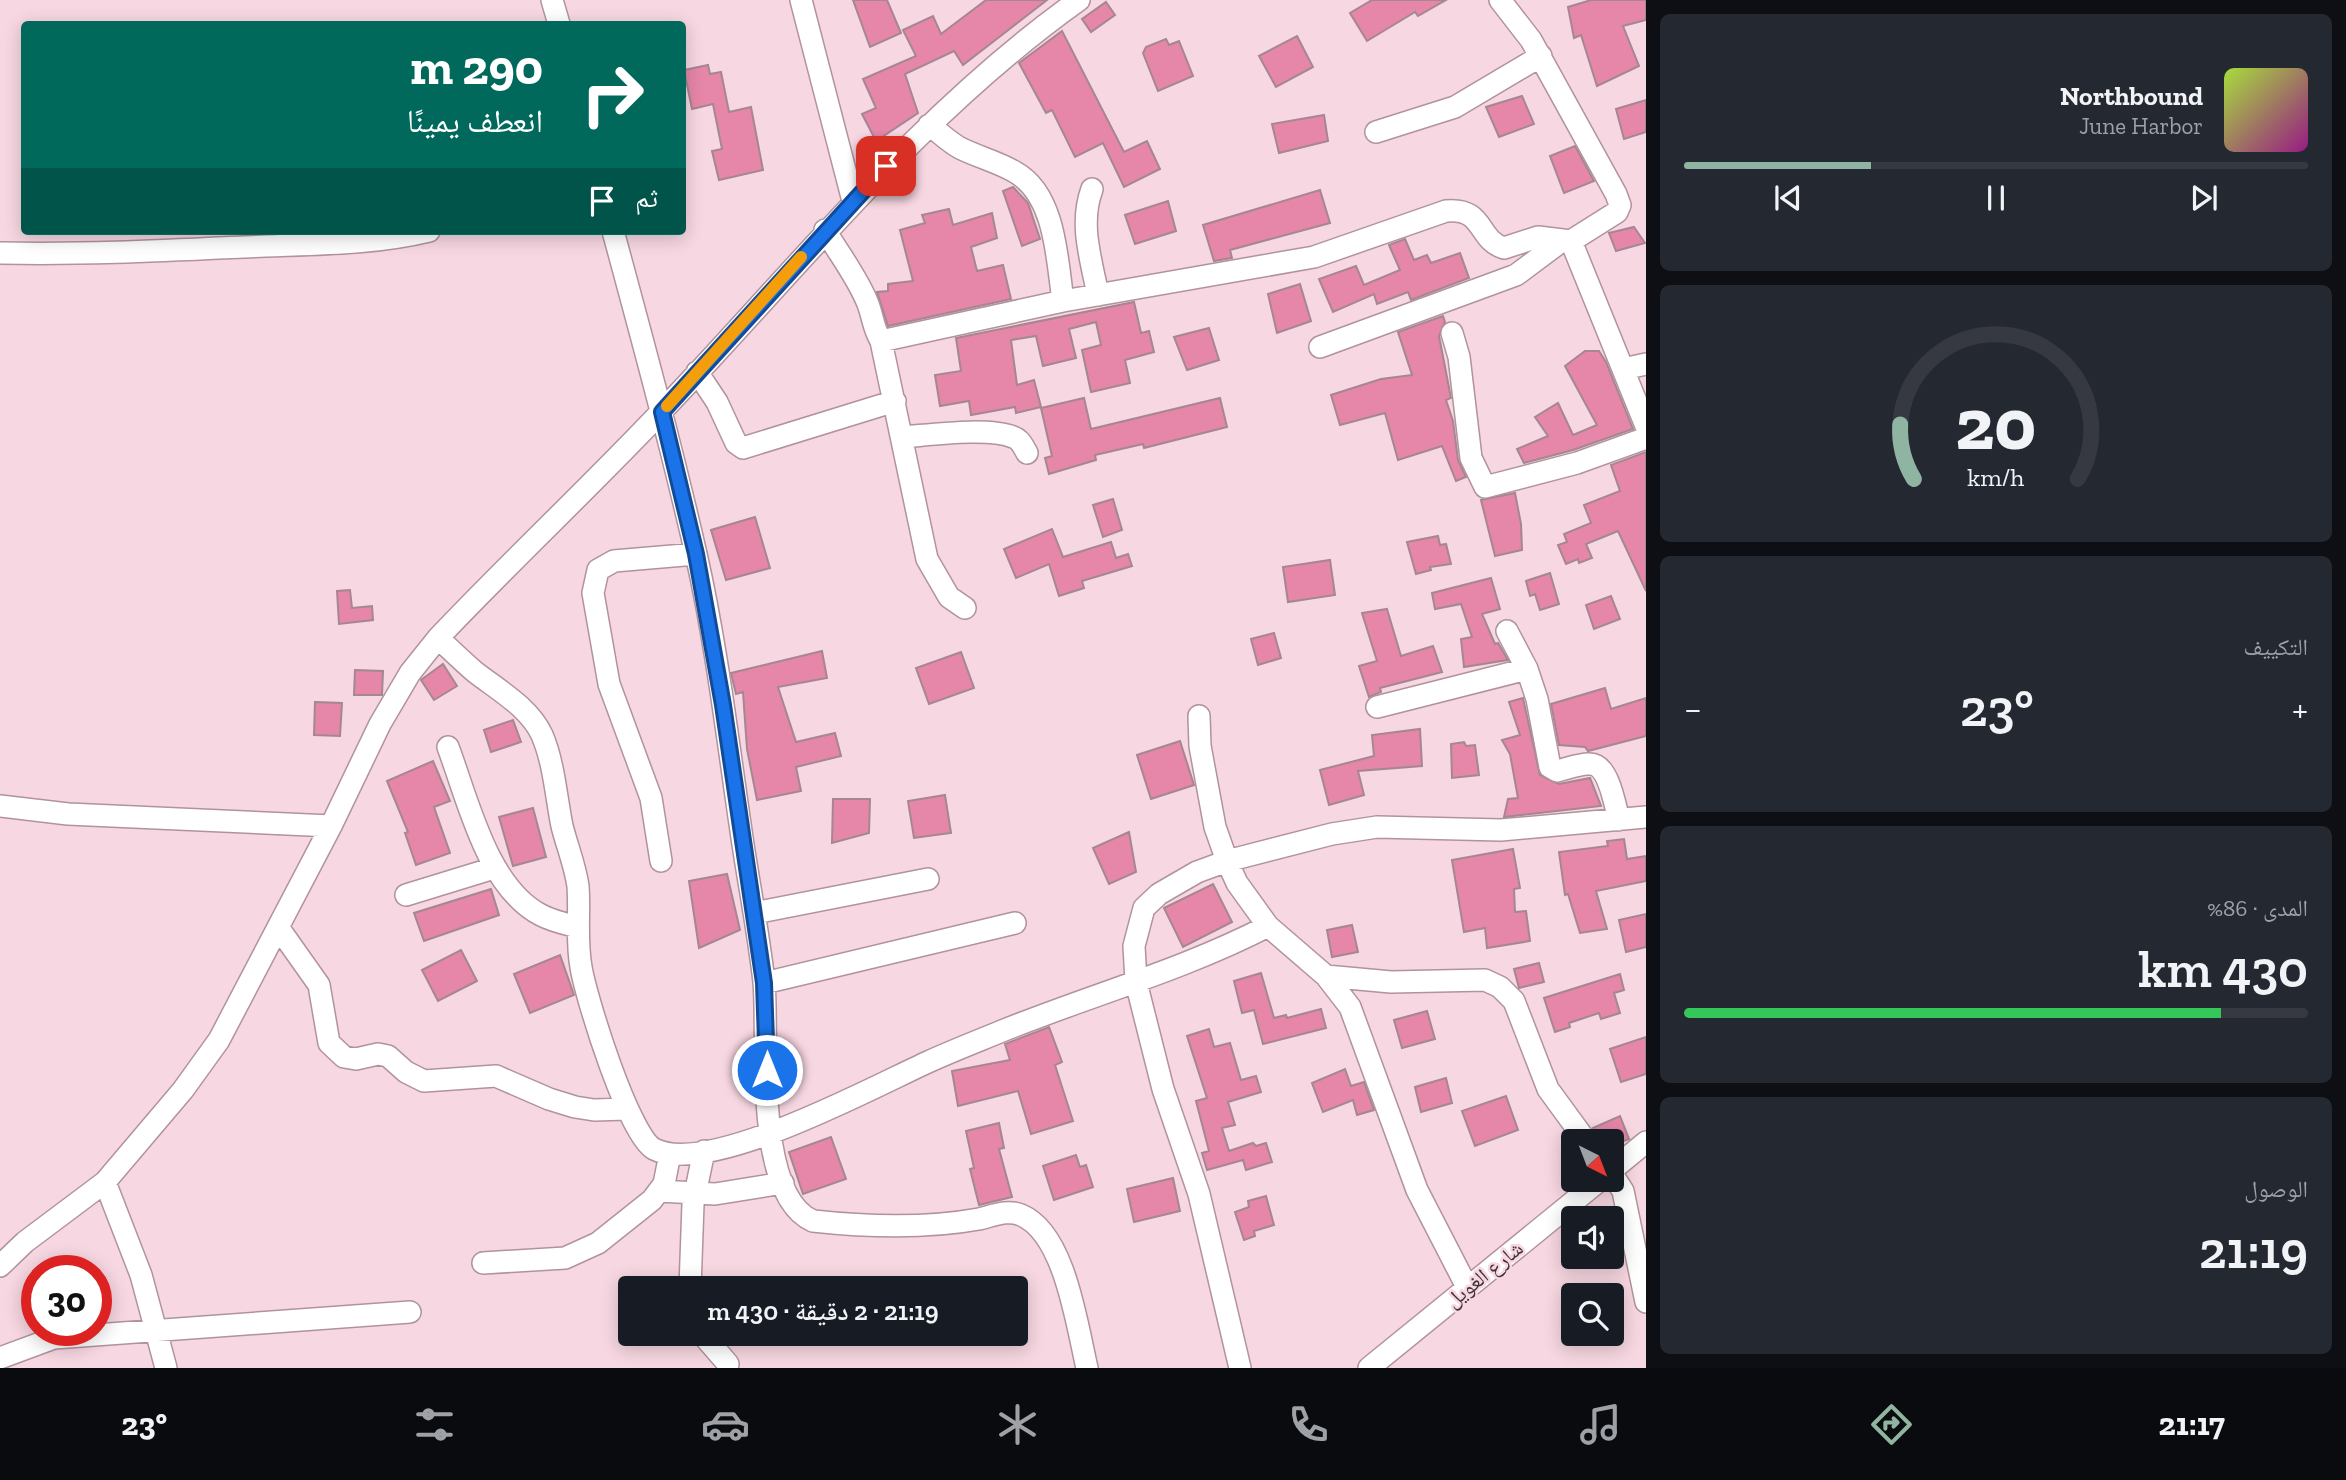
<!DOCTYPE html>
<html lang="ar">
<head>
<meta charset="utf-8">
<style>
	:root { --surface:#171b24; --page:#242831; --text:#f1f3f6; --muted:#9ea1a6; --line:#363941; --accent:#8fb5a2 }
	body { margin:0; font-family:"Zilla Slab","Noto Naskh Arabic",serif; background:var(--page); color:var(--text); direction:rtl; height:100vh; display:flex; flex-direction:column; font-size:26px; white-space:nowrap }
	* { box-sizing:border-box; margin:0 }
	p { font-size:23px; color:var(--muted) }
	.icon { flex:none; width:38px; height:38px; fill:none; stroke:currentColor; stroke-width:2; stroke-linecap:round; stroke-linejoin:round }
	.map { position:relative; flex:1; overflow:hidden; direction:ltr }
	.panel { display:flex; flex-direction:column; gap:14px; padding:14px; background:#0d0f14; width:700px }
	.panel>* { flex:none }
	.banner { position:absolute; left:21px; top:21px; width:665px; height:214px; border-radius:7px; box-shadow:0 4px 18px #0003; direction:rtl; background:#00695c; color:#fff; overflow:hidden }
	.needle { width:46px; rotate:138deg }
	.buttons { position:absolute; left:1561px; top:1129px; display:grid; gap:14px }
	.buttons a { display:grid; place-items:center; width:63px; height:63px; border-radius:7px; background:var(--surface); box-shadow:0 4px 18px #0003; font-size:35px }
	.speed { position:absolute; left:21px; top:1255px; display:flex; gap:14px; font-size:35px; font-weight:700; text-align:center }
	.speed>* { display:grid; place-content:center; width:91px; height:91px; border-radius:50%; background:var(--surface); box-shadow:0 4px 18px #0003; line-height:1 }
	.speed .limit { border:10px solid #d22; background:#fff; color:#111 }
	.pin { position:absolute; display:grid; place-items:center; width:60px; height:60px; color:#fff; margin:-30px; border-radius:14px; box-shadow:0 4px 10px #0006 }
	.me { position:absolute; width:77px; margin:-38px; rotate:0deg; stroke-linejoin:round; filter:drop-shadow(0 0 5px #0008) }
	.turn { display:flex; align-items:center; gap:24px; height:147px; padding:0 28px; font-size:32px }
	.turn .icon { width:91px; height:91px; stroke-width:2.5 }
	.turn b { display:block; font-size:49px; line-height:60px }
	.then { display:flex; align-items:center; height:66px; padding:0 28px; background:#0003; gap:14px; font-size:26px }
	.big { font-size:52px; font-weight:600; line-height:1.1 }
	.panel .tile { flex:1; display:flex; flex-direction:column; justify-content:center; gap:10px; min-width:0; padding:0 24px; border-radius:10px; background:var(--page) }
	.panel .dial { align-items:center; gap:0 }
	.dial svg { height:182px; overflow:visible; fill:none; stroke:var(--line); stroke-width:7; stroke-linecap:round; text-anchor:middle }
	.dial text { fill:var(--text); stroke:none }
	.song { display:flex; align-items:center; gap:21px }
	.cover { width:84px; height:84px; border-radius:10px; background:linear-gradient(135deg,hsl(80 70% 55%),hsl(310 70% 35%)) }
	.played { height:7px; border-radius:4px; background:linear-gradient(90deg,var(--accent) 30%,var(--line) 30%) }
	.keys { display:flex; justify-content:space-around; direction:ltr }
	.heat { display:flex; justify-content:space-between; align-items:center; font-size:38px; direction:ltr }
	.charge { height:10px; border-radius:5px; background:linear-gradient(90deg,#34c759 86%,var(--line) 0) }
	.trip { position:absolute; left:618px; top:1276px; width:410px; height:70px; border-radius:7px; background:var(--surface); box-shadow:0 4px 18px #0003; font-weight:600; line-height:70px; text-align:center; direction:rtl }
	.menu { display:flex; height:112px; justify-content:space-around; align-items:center; background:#090b0e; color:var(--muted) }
	.menu .icon { width:49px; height:49px }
	.menu .active { color:var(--accent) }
	.menu b { font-size:32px; color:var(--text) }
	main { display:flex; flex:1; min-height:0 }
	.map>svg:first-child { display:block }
	.building { fill:#e686a9; stroke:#a48790; stroke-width:2 }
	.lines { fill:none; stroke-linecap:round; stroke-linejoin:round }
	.minor-casing { stroke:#b1939c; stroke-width:24 }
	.minor { stroke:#fff; stroke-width:21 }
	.route-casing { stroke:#114b97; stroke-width:18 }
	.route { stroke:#1a73e8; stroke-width:12 }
	.slow { stroke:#f59e0b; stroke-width:12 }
	.labels { text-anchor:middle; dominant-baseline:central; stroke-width:5; stroke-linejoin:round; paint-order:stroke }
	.street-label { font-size:21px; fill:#3f3337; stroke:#f7d7e1 }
</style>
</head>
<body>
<main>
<section class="panel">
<div class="tile">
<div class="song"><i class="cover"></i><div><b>Northbound</b><p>June Harbor</p></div></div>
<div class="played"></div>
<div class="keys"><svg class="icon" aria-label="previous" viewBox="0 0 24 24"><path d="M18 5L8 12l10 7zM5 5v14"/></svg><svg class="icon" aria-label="pause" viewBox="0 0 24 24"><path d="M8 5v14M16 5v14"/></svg><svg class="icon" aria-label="next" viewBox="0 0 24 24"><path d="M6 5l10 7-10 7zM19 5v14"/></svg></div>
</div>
<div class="tile dial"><svg viewBox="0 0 100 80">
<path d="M14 69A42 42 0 1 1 86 69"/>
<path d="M14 69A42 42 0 0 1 8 45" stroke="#8fb5a2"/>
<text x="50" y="56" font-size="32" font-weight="700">20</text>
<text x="50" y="72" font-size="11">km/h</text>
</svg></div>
<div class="tile"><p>التكييف</p>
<div class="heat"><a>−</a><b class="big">23°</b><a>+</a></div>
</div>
<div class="tile"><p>المدى · 86%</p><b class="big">430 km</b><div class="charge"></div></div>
<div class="tile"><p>الوصول</p><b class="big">21:19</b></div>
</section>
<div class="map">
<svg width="1646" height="1368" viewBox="0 0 1646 1368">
	<rect width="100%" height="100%" fill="#f7d7e1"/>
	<path class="building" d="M853,0H887L901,33L870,47Z
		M986,0H1047L963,65L954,51L905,74L918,113L876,141L862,114L876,108L863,79L916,56L903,30L933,16L941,34Z
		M1372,0H1446L1418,16L1415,12L1367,41L1350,13Z
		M1591,0H1646V20L1623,26L1639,66L1597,86L1581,35L1574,38L1568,7Z
		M1106,2L1115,15L1091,32L1082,19Z
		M1062,31L1124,152L1147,141L1160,169L1124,187L1103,143L1075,157L1052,110L1046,113L1019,63Z
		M1297,36L1313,67L1276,87L1259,56Z
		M1166,39L1169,45L1179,41L1193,76L1158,91L1143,53L1146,47Z
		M708,65L710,74L721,72L729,112L751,107L763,170L719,180L712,151L722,149L713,104L692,109L684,70Z
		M1522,96L1534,124L1499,137L1486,107Z
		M1646,100V132L1624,139L1616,109Z
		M1324,115L1328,141L1279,153L1272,124Z
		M1575,146L1594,181L1564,193L1550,156Z
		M1013,187L1028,203L1040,239L1022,246L1003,191Z
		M1320,190L1330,223L1230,250L1232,258L1214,261L1203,225Z
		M1168,201L1176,231L1135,244L1125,215Z
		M949,209L953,225L992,213L997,238L971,247L977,271L1003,265L1011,299L888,326L877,292L888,291V284L913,281L900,230L925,223L922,215Z
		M1634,227L1645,243L1616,251L1609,233Z
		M1405,239L1414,260L1427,255L1431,263L1460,253L1469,278L1411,300L1408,292L1377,304L1374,294L1333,312L1319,279L1356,266L1364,285L1400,270L1389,245Z
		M1300,284L1311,321L1277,333L1268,294Z
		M1134,302L1141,333L1149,331L1154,352L1125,360L1130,383L1091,392L1082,350L1101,345L1096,322L1069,329L1076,358L1043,366L1036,336L1011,340L1017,385L1034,380L1041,407L1016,413L1015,407L971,415L969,401L940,406L935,375L961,371L956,338Z
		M1443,316L1445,322L1439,336L1451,398L1446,400L1453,421L1458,460L1466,477L1456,481L1442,446L1398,460L1385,413L1340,425L1331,395L1381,379L1412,375L1398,332Z
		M1209,328L1219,360L1187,370L1174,337Z
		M1585,351H1599L1606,362L1633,429L1573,450L1524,463L1517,449L1548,436L1535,417L1558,403L1573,435L1597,425L1565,366Z
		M1084,398L1091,429L1220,398L1227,427L1144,448L1143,444L1095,455L1096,460L1049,474L1045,458L1052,456L1041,408Z
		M1646,452V591L1618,531L1586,544L1592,558L1579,563L1578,559L1566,564L1558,545L1567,542L1564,534L1591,523L1584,505L1620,491L1611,465Z
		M1515,493L1521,524L1522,550L1495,556L1481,500Z
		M1113,499L1122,530L1103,537L1093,505Z
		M755,517L770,568L726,580L711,530Z
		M1052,529L1063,557L1111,542L1116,558L1128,554L1132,566L1082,581L1084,588L1059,596L1049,564L1016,578L1004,549Z
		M1438,536L1440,545L1446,544L1451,564L1430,567L1431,570L1416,574L1407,542Z
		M1330,560L1335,595L1288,602L1283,567Z
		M1550,573L1559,604L1540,610L1535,594L1530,596L1526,581Z
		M1491,578L1500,609L1482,614L1495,644L1498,643L1508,660L1464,667L1461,639L1472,637L1461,604L1435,609L1432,593Z
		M350,590L352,608L372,606L373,620L339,624L337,591Z
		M1611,596L1620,619L1594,629L1586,605Z
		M1387,609L1401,656L1433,646L1442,672L1380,688L1381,692L1369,697L1359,666L1377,661L1362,613Z
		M1274,633L1281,658L1258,665L1251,639Z
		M822,651L827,678L778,687L796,742L835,733L841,756L796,767L801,791L757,800L747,749L743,692L736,694L731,673Z
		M961,652L974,688L929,704L916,668Z
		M443,664L457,686L434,700L421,680Z
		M355,670L383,671L382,695H354Z
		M1605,688L1611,709L1646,698V736L1588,751L1585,747L1559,745L1551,704Z
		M1523,698L1540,775L1559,784L1590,778L1601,806L1504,817L1508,799L1518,798L1510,754L1502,740L1520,735L1509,702Z
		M315,702L342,703L340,736L314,735Z
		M513,720L521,742L491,752L484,730Z
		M1420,729L1422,766L1358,771L1364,795L1329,805L1320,770L1374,756L1372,735Z
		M1180,741L1194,785L1151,799L1137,755Z
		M1464,742L1466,746L1475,745L1479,775L1452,778L1451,744Z
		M433,761L450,801L434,807L450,853L416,865L405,833L408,832L387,781Z
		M945,795L951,833L914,838L908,801Z
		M833,799H870L869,833L832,843Z
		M533,808L546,857L513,866L499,817Z
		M1129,832L1136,872L1109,884L1093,848Z
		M1624,839L1627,859L1646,856V881L1596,891L1607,929L1580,933L1568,894L1565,895L1559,852L1608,846L1607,841Z
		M1513,849L1520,888L1514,889L1515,912L1526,911L1530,941L1487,948L1485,928L1464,932L1452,860Z
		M727,874L740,930L699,948L689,881Z
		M1213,884L1232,922L1183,947L1164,908Z
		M491,889L499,915L424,941L414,913Z
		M1646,914V947L1626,952L1619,920Z
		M1352,925L1358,952L1332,957L1327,930Z
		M461,950L477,981L438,1001L422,970Z
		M560,955L574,995L530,1013L514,974Z
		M1539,963L1544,982L1519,988L1514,969Z
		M1261,973L1274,1018L1286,1015L1287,1018L1321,1009L1326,1028L1263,1044L1254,1010L1242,1013L1234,981Z
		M1620,974L1624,990L1614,993L1620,1013L1601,1019L1599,1013L1569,1023L1570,1027L1555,1032L1544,998Z
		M1427,1011L1435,1039L1402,1048L1394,1020Z
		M1049,1027L1062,1062L1055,1065L1073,1121L1031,1134L1018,1091L958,1106L952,1071L1010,1060L1005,1044Z
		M1209,1029L1214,1047L1230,1043L1241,1080L1256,1076L1261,1092L1228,1102L1235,1125L1222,1128L1229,1151L1253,1143L1256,1146L1266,1143L1272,1162L1246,1170L1243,1160L1207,1170L1202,1153L1209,1151L1196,1101L1207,1098L1187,1036Z
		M1646,1037V1074L1621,1082L1610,1049Z
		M1345,1069L1351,1086L1364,1082L1374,1110L1357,1115L1353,1100L1323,1112L1312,1083Z
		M1446,1078L1452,1103L1421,1112L1415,1087Z
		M1506,1096L1518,1130L1475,1146L1462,1111Z
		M1620,1116L1629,1139L1614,1145L1610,1135L1599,1140L1593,1128Z
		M999,1123L1004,1148L999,1149L1012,1197L979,1205L970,1169L974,1168L966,1131Z
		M831,1137L846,1179L803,1194L789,1152Z
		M1076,1155L1080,1167L1086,1165L1093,1187L1054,1200L1043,1166Z
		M1173,1178L1180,1211L1134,1222L1127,1189Z
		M1266,1196L1274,1225L1254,1231L1255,1236L1244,1240L1235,1212L1249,1207L1248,1201Z"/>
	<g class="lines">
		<defs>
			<path id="minor" d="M552,0L559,24
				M801,0L853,201
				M1500,0L1531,40L1616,194L1620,205L1617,212L1571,241L1646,426
				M929,125C939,132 949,142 960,148C978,157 998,162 1015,172C1056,195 1057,260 1063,301
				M1376,132L1455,107L1541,56
				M1092,189C1079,224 1091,259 1098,295
				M825,230C839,254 858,278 868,304C873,317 873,328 881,341L1063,301L1314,257L1446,211C1485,207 1477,240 1504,248L1538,237L1571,241
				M613,231C642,338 671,445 696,554C718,651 729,752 744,851C751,895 759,938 764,982C769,1037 753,1195 813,1221C868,1227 924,1229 979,1219C992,1216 1008,1209 1021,1215C1065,1233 1077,1326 1087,1368
				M0,253C89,255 177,250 266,246C321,244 375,244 429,231
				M1452,333L1459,357L1471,458L1485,487L1577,463L1646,438
				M881,341L927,559L949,597L965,608
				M1320,347L1516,275L1563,240
				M1623,369L1646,364
				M697,372L717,402L736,443L743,448L895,401
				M902,437C930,435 988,427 1013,437C1020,439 1023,446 1027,453
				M1507,631L1527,669L1537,699L1550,767L1557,771C1567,769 1580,763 1590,764C1609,764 1615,806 1619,820
				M438,638C450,649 462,661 475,672C498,690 529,707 542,735C554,763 556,796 562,826C567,846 575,865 578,886C580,913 576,940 581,967C586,998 629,1136 654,1149C708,1177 875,1086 928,1062C952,1051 978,1041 1002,1031C1091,995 1183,970 1268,926
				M1377,707L1527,669
				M1199,716L1200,746L1215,827L1227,861L1237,883L1268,926L1326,976L1350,1007L1417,1190L1467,1287
				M448,747C468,800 487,887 541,915C552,921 566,924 578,927
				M0,806L68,814L331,826
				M661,861L651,798L609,684L593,593L598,570L614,561L696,554
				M406,895L494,868
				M754,913L928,879
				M278,927L319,985L329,1043L344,1057L356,1059L378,1054L388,1056L406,1072L424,1081L496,1076L549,1099L575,1107L594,1110L627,1109
				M1326,976L1391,982L1485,980L1500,987L1514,1001L1548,1089L1586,1141
				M764,983L1015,923
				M1612,1170L1646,1142
				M1612,1174L1623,1191L1646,1302
				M105,1182L141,1275L166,1368
				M659,1191L715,1194L783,1183
				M483,1263L565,1258L598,1243L652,1200L664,1184L670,1154
				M0,1266L25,1242L105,1182L183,1090L219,1040L331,826L380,724L410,673L438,638C511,561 588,489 661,412C797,270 917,115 1079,0
				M690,1288L693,1204L704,1151
				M702,1334L728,1364
				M0,1358L54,1338L410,1312
				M1240,1368L1199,1194L1163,1089L1136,982L1134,946L1144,908L1159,894L1197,872L1227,861L1332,834L1377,827L1501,830L1646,817
				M1369,1368L1600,1180"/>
		</defs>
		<use href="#minor" class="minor-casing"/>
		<use href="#minor" class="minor"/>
	</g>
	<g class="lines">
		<defs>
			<path id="route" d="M767,1070L764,983L723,705L696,554L662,412L886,166"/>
		</defs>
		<use href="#route" class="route-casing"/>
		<use href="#route" class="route"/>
		<path class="slow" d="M667,406L801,257"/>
	</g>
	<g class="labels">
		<g class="street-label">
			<text transform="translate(1484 1274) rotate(-39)">شارع الغويل</text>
		</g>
	</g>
</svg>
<div class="buttons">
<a><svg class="needle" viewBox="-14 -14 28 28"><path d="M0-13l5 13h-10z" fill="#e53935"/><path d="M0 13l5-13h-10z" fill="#9ea1a6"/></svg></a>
<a><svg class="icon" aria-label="sound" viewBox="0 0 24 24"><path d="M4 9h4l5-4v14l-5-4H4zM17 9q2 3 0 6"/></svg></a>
<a><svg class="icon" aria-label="search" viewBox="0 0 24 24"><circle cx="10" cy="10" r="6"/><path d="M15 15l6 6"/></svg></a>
</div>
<div class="speed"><div class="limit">30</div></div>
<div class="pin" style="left:886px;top:166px;background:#d93025"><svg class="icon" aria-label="arrive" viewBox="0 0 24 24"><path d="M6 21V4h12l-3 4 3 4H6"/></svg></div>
<svg class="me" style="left:767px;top:1070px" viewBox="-20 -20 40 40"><circle r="17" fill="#1a73e8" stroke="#fff" stroke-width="3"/><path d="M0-11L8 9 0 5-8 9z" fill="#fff"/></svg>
<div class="trip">21:19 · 2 دقيقة · 430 m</div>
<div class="banner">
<div class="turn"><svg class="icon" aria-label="right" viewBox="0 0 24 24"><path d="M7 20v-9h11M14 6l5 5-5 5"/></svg><div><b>290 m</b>انعطف يمينًا</div></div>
<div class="then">ثم<svg class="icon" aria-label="arrive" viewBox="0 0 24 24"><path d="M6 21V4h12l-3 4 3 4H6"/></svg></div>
</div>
</div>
</main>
<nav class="menu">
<b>21:17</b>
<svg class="icon active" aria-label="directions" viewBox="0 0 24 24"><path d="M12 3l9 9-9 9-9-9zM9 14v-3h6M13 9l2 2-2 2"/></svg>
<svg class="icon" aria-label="music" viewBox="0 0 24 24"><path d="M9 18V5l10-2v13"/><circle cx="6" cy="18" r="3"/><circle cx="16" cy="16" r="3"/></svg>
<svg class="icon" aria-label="phone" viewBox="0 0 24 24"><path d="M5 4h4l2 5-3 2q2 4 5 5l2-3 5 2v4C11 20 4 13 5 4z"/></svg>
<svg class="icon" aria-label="climate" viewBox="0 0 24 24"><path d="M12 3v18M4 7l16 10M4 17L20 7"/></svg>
<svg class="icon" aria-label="car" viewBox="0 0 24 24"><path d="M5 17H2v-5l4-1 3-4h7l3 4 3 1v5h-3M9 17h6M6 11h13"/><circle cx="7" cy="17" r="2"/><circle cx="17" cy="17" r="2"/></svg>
<svg class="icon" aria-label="filters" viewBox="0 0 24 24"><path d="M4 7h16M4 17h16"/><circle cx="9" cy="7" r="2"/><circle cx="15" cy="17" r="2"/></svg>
<b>23°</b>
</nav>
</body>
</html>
